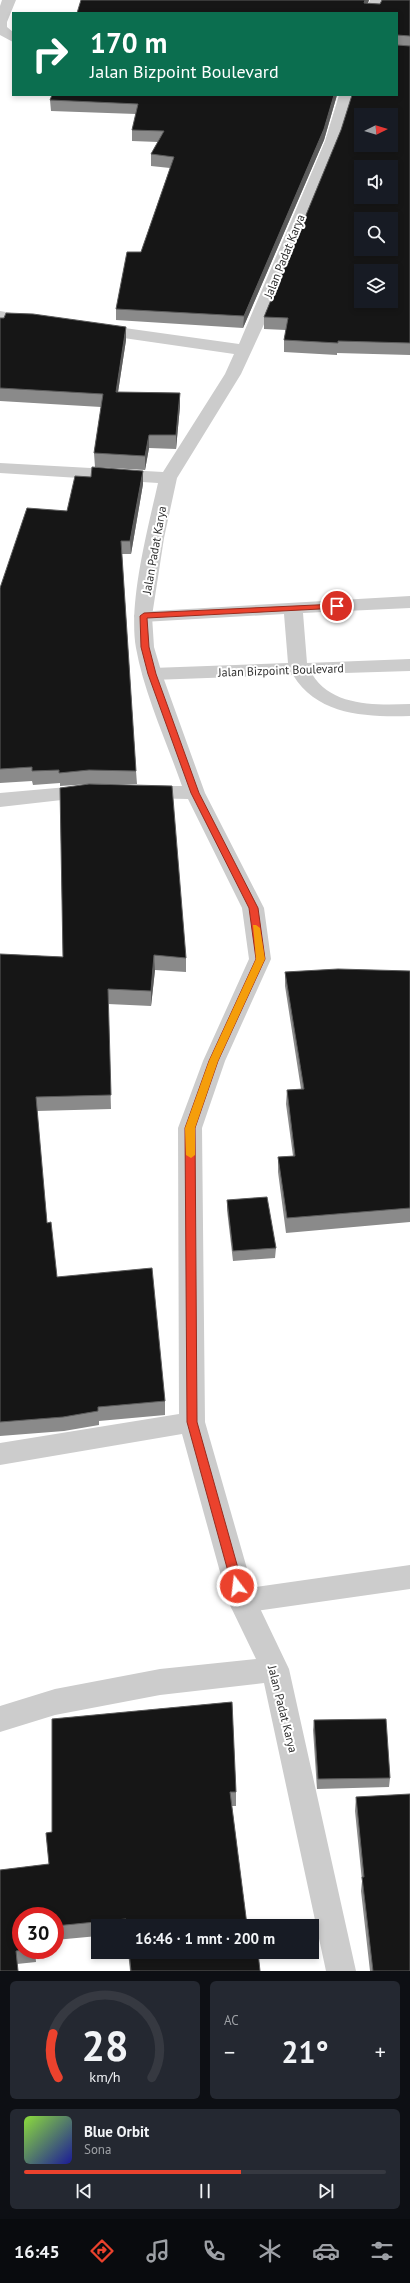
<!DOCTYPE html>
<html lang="id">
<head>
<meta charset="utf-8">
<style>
	:root { --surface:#171b24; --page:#242831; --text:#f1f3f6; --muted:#9ea1a6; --line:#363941; --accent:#eb422d }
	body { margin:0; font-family:"PT Sans",sans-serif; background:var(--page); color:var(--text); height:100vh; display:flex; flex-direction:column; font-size:15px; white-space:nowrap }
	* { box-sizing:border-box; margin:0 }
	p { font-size:13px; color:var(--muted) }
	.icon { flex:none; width:22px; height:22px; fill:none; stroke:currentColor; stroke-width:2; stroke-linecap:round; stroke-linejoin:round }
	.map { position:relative; height:1971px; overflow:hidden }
	.details { display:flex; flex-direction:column; gap:10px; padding:10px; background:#0d0f14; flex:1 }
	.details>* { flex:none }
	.hud { position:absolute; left:12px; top:12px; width:386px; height:84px; border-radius:0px; box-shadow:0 2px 6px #0003; background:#0b6e4f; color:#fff; overflow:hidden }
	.needle { width:26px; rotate:85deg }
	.controls { position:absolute; left:354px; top:108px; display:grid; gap:8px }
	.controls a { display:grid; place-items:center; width:44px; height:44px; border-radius:0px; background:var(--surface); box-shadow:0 2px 6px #0003; font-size:20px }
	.speed { position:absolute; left:12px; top:1907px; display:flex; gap:8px; font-size:20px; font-weight:700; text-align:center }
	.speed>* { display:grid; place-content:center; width:52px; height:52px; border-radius:50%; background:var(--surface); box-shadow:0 2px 6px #0003; line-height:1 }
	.speed .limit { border:6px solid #d22; background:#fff; color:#111 }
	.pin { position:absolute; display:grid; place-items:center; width:34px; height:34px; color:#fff; margin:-17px; border:2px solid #fff; border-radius:50%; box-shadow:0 1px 4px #0007 }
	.me { position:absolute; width:44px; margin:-22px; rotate:345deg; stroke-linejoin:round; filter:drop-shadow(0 0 3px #0008) }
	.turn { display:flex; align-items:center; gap:14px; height:84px; padding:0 12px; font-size:18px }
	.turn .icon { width:52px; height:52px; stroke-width:2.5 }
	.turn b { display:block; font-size:28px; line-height:34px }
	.big { font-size:30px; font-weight:700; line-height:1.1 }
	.details .tile { flex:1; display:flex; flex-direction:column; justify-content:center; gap:6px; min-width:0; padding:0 14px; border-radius:6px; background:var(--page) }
	.details .dial { align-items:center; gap:0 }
	.dial svg { height:104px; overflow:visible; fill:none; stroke:var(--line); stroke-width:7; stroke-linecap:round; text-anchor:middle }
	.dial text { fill:var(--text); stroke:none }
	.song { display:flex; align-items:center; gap:12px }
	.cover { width:48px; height:48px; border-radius:6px; background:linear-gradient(135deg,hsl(90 70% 55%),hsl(240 70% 35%)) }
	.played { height:4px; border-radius:2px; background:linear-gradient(90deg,var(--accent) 60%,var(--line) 60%) }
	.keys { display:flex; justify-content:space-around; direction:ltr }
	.heat { display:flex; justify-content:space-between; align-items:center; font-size:22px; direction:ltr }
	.details .tiles { flex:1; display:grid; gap:10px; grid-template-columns:1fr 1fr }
	.tile:last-child { grid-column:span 2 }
	.trip { position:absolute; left:91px; top:1919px; width:228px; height:40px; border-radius:0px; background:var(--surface); box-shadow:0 2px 6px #0003; font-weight:700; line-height:40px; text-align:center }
	.tab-bar { display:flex; height:64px; justify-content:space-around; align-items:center; background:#090b0e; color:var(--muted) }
	.tab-bar .icon { width:28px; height:28px }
	.tab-bar .on { color:var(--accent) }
	.tab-bar b { font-size:18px; color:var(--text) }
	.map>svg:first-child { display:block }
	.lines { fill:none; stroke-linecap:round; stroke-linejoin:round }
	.lane { fill:#ccc; fill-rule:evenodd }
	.street { fill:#ccc; fill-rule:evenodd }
	.wall { fill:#8a8a8a }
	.shaded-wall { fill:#5c5c5c }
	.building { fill:#161616; stroke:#5c5c5c; fill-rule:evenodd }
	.route { fill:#eb422d; stroke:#992b1d }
	.slow { fill:#f59e0b }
	.labels { text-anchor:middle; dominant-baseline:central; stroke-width:4; stroke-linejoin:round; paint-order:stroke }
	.street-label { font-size:12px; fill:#2f2f2f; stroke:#fff }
</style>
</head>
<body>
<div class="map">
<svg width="410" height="1971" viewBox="0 0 410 1971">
	<rect width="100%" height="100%" fill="#fff"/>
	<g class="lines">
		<path class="lane" d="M410,596V608L303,613L307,663L410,659V671L312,674C332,707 376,705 410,704V716C367,717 318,716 293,675L152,680L145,678L142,674L145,670L152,668L288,663L284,614L143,622L136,620L134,616L136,612Z
			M410,1565V1589L242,1613L232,1609L228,1601L232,1593L242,1589Z"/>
		<path class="street" d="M2,0H16L7,22V27L13,32V42L0,35V6Z
			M370,0H384L379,13H365Z
			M339,95H353L339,141L271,309L241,374L177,478L164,538L152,616L154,647L162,674L205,793L264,908L271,959L225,1061L202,1128L205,1422L256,1600L289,1669L356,1971H326L264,1683L160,1695L55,1715L0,1732V1706L55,1689L160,1669L256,1659L228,1601L182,1434L0,1465V1443L179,1414L178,1128L203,1061L249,959L242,908L188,799L142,798L135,797L132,792L135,787L142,786H182C167,743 144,693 136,648C128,603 148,528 158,483L0,473V463L163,472L225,374L234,354L96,334L90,332L88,329L90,326L96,324L239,344L325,141Z
			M0,311L40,318L42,321L40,324L34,326L0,321Z
			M90,785L97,786L100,791L97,796L0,807V793Z"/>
	</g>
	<path class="wall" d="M81,0H369L368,3L380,4L410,0V355L337,353V355L284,352V340L286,330L264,329V317L341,130L397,95V13Z
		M52,95H337L324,140L243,328L116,320V309L141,252L170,168L151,166V154L158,142L132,141V130L136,114L51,111L50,100Z
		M0,318L126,340L118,392L180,393V406L176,449L149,448L145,470L95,467L94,453L101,407L0,401Z
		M143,471V484L131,554H122L136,771L137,784H90L60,786V783L33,785L32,781L0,783V588L67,511L91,477Z
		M60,788L186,958V972L155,970L151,1006L108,1004L111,1109L37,1111L47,1223L57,1277L165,1401V1415L99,1421V1425L64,1431L0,1436V954L63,957Z
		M410,971V1222L286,1233L278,1172V1157L293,1156L286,1104L287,1090L301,1089L285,986V972Z
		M227,1200L276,1248L275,1258L233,1261L227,1210Z
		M232,1702L236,1792V1806H232L247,1925L254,1924V1926H98V1936L55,1940V1916H21V1950H35L36,1962L17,1964L18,1971H0V1870L49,1864L46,1833L52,1832V1719Z
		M314,1720L390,1778L389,1787L317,1789L313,1730Z
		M356,1797L410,1971H370L361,1891L362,1881L355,1811Z
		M128,1952H258L260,1971H130Z"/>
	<path class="shaded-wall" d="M365,0H369L364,13V3Z
		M334,95H337L324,140L243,328L244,316Z
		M126,327V340L116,405V392Z
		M180,393V406L176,449V435Z
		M149,435V448L145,470V456Z
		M143,471V484L131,554L130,541Z
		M154,955L155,970L151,1006V991Z"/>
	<path class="building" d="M81,0H365L364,3L380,4L382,0H410V36L397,35V13H77Z
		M397,45L410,46V343L338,341V343L284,340L288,318L264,317L341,130L352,95H397ZM361,115H391V145H361ZM361,167H391V197H361ZM361,219H391V249H361ZM361,271H391V301H361Z
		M52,95H334L324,129L244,316L116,309L127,252H141L174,157L151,154L164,131L132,130L138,104L50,100Z
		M6,313L33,314L126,327L116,392L180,393L176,435H149L145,456L94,453L103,394L0,388V318H4Z
		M92,467L143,471L130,541H121L136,771L89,770L59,773V770L32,771V767L0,769V588L27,508L67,511L75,476L91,477Z
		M89,784L172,786L186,958L154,955L151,991L108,989L111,1095L36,1097L47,1223L51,1222L57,1277L152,1268L165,1401L98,1407V1411L63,1417L0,1422V954L63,957L60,788Z
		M338,969L410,971V1208L287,1218L278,1157L295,1156L287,1090L304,1089L285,972Z
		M267,1197L276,1248L233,1251L227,1200Z
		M232,1702L236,1792H230L247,1925L254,1924V1926H126V1919L55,1926V1916H21V1950H22L16,1951L18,1971H0V1870L49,1864L46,1833L52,1832V1719Z
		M386,1719L390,1778L318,1779L314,1720Z
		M410,1794V1971H373L362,1877H364L356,1797Z
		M129,1952H258L260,1971H131Z"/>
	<path class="route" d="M337,604H339V608L147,618L149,647L156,674L199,793L258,908L265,959L218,1061L195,1128L197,1422L243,1586L237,1591L232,1586L187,1422L185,1128L209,1061L256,959L249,908L191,793L148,674L141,647L140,616L144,613Z"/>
	<path class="slow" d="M253,925H256L260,928L265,959L218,1061L195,1128V1155L191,1158L186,1155L185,1128L209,1061L256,959Z"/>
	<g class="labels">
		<g class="street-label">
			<text transform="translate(284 256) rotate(-68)">Jalan Padat Karya</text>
			<text transform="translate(154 550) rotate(-80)">Jalan Padat Karya</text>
			<text transform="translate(281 670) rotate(-2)">Jalan Bizpoint Boulevard</text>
			<text transform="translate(283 1709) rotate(76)">Jalan Padat Karya</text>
		</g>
	</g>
</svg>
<div class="controls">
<a><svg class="needle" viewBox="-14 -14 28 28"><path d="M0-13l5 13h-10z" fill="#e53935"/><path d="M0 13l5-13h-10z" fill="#9ea1a6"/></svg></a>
<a><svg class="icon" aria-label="sound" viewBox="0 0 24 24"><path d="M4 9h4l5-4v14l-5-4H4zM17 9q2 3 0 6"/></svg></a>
<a><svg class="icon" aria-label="search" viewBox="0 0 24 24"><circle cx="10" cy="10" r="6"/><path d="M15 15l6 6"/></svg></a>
<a><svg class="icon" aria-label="layers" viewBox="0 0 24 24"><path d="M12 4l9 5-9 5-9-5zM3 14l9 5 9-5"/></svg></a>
</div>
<div class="speed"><div class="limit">30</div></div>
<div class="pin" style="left:337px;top:606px;background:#d93025"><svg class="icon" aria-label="arrive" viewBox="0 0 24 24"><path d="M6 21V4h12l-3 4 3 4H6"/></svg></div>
<svg class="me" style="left:237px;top:1586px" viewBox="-20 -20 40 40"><circle r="17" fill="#eb422d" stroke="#fff" stroke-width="3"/><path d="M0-11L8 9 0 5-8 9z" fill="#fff"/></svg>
<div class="trip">16:46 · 1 mnt · 200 m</div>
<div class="hud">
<div class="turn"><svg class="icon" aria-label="right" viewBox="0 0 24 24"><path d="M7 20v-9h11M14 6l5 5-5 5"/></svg><div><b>170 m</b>Jalan Bizpoint Boulevard</div></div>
</div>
</div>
<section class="details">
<div class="tiles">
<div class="tile dial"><svg viewBox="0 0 100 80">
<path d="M14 69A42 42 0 1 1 86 69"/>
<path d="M14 69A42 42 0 0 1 10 35" stroke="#eb422d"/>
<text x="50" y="56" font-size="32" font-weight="700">28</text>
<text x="50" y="72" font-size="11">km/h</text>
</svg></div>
<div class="tile"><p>AC</p>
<div class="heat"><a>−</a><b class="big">21°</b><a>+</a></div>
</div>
<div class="tile">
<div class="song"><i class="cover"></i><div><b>Blue Orbit</b><p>Sona</p></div></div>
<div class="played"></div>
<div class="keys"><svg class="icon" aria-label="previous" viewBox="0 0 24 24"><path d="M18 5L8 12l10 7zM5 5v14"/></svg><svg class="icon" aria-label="pause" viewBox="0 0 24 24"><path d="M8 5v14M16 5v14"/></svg><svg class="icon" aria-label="next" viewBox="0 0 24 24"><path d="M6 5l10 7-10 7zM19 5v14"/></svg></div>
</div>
</div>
</section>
<nav class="tab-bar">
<b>16:45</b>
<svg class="icon on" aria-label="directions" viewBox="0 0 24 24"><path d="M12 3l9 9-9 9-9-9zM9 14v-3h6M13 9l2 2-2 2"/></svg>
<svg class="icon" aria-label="music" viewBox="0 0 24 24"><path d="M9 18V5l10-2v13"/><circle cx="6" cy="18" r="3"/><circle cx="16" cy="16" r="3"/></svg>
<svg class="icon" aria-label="phone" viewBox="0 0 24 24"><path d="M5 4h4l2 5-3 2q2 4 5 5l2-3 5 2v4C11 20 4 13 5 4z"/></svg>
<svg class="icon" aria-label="climate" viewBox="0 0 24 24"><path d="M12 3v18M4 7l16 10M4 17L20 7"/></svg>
<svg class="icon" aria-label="car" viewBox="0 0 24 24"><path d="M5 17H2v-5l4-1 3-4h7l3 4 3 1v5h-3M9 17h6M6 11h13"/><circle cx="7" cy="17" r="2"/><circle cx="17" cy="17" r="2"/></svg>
<svg class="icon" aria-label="filters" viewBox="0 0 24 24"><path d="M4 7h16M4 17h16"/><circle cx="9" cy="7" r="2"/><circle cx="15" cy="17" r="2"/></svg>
</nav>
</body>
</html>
